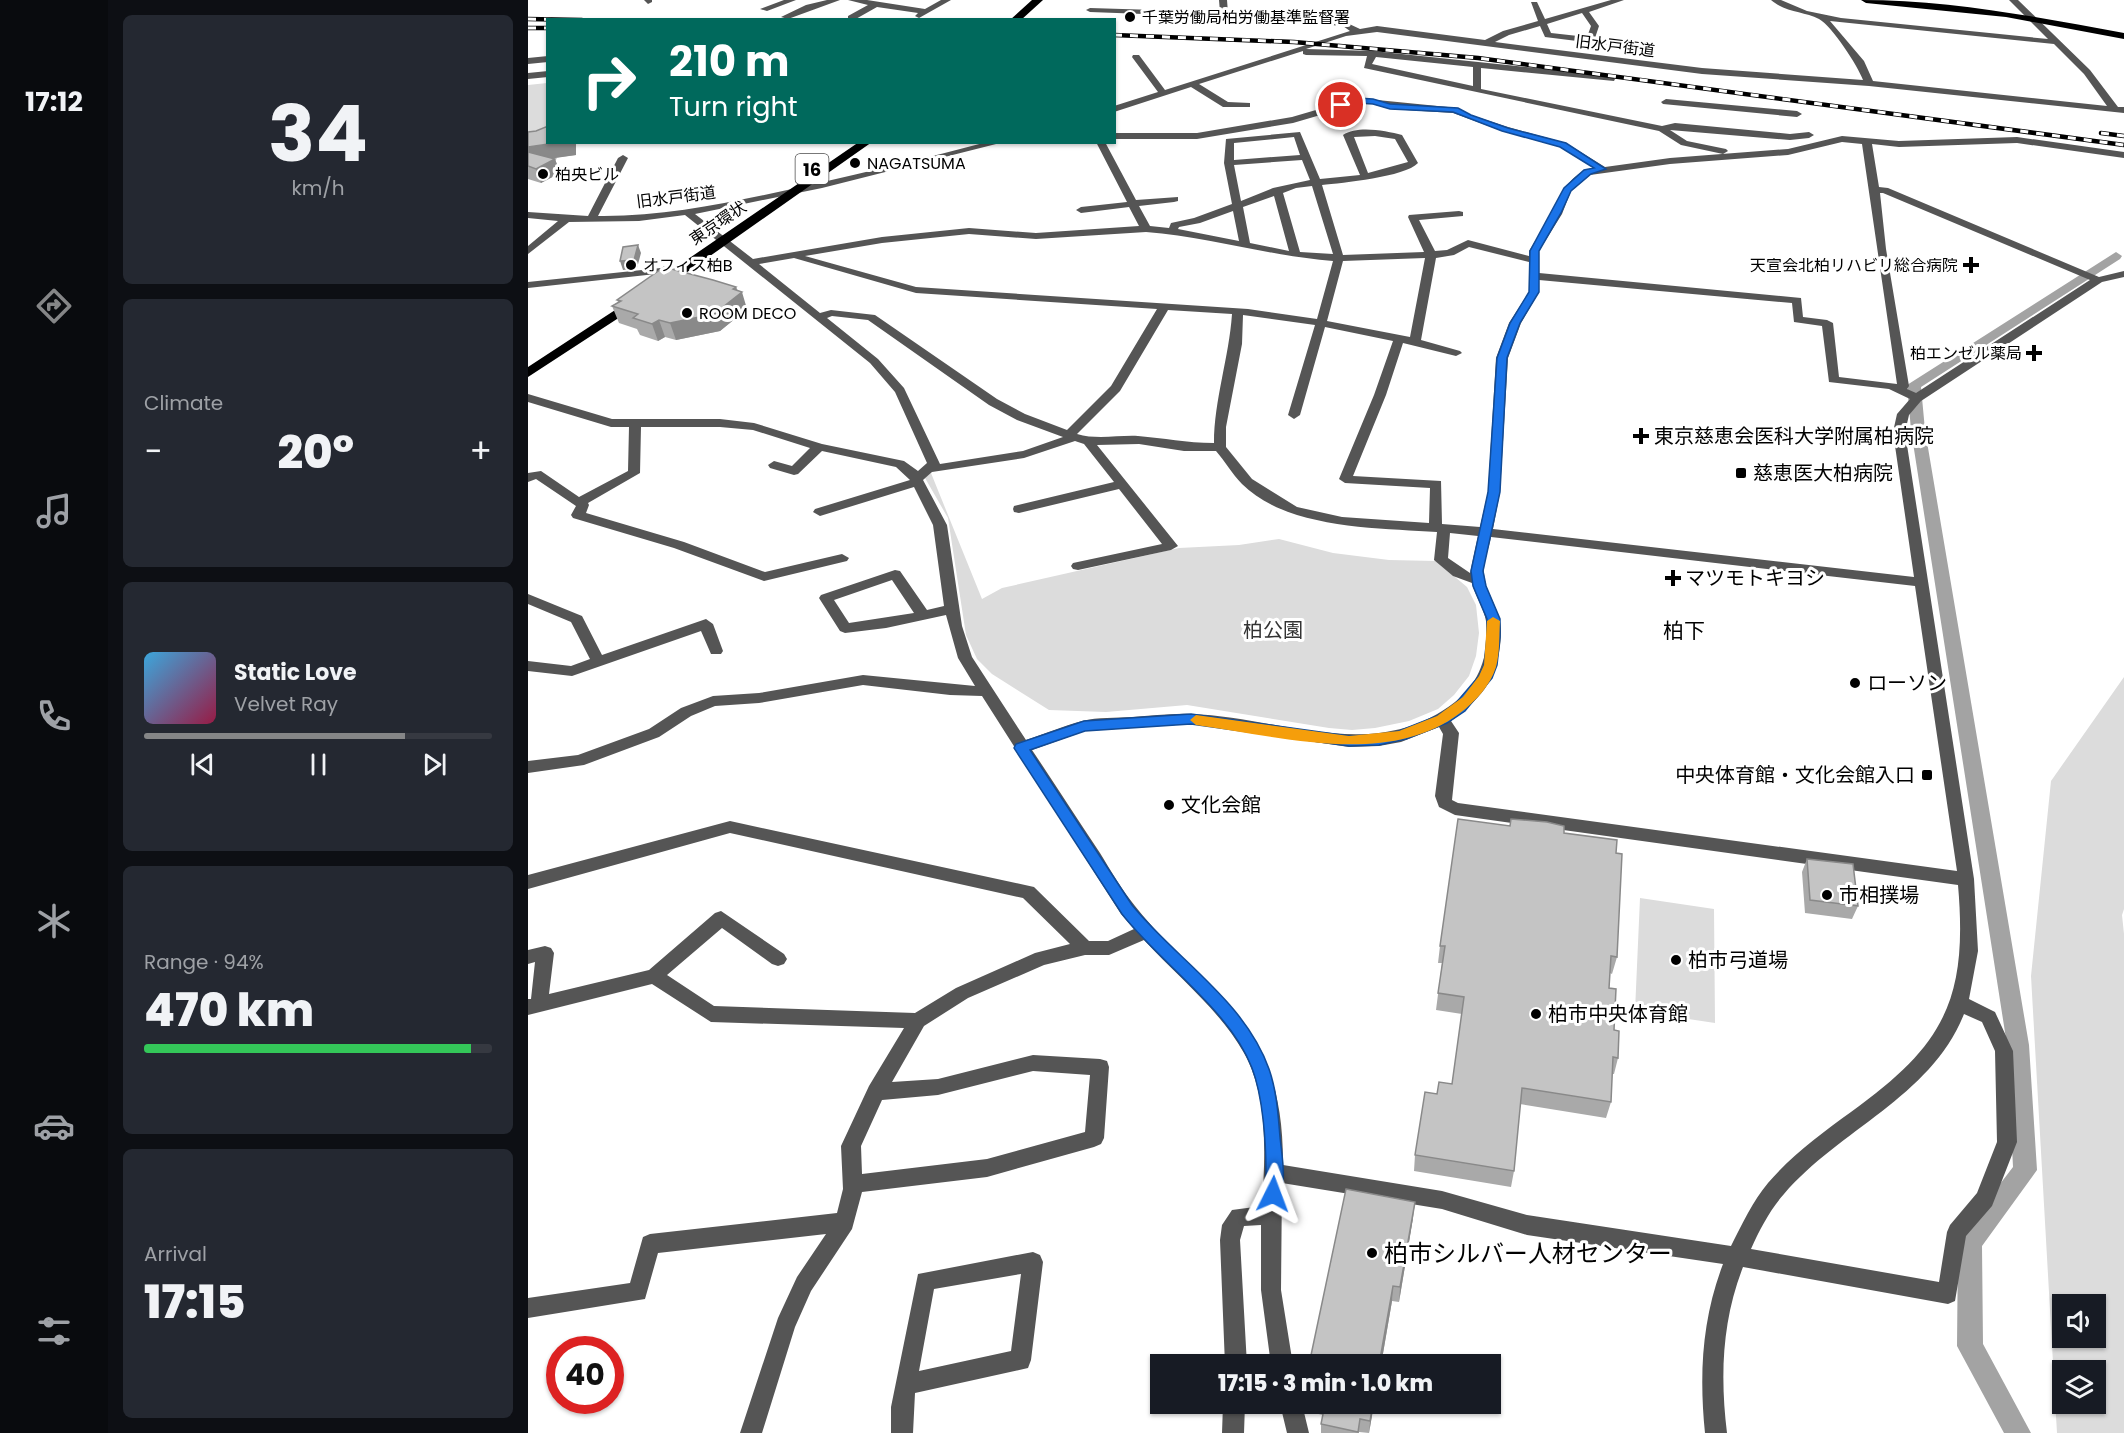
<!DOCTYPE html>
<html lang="en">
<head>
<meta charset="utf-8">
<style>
	:root { --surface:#171b24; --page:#242831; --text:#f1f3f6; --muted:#9ea1a6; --line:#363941; --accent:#858687 }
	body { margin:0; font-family:Poppins,"Noto Sans JP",sans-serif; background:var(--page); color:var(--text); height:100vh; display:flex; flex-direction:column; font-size:22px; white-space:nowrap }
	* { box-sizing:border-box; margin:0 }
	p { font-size:20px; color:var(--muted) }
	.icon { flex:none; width:33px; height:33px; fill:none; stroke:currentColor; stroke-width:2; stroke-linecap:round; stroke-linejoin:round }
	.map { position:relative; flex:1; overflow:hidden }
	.sheet { display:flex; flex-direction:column; gap:15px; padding:15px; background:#0d0f14; width:420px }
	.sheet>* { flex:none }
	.banner { position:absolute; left:18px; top:18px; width:570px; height:126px; border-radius:0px; box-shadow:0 2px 4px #0004; background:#00695c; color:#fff; overflow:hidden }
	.buttons { position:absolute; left:1524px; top:1294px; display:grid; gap:12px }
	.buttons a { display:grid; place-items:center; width:54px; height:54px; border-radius:0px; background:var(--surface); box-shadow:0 2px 4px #0004; font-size:30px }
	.speed { position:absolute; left:18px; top:1336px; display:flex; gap:12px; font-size:30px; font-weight:700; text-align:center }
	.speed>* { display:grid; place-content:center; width:78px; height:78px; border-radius:50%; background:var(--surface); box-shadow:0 2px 4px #0004; line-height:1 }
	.speed .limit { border:9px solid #d22; background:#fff; color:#111 }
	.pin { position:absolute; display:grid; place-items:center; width:51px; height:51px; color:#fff; margin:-26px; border:3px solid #fff; border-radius:50%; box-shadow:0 2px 6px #0007 }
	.me { position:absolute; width:66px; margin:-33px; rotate:3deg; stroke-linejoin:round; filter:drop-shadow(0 0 4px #0008) }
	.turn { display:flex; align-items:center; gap:21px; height:126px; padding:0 24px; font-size:27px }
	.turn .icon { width:78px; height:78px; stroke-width:2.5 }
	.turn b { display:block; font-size:42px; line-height:51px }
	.big { font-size:45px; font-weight:800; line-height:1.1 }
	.sheet .card { flex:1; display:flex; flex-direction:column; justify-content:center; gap:9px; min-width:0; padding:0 21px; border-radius:9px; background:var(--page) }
	.sheet .dial { align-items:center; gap:0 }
	.dial b { font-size:78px; line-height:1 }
	.song { display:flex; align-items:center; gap:18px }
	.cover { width:72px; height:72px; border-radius:9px; background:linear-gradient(135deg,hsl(200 70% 55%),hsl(340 70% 35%)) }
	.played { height:6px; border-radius:3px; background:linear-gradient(90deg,var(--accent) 75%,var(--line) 75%) }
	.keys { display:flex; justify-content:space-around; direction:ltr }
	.heat { display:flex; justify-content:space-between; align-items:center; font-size:33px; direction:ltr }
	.charge { height:9px; border-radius:4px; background:linear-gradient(90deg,#34c759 94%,var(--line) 0) }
	.trip { position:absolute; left:622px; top:1354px; width:351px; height:60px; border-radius:0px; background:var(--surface); box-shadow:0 2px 4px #0004; font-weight:800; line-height:60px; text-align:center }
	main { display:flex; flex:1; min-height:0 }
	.tab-bar { display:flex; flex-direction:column; width:108px; justify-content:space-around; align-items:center; background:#090b0e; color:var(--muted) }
	.tab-bar .icon { width:42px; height:42px }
	.tab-bar .on { color:var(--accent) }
	.tab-bar b { font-size:27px; color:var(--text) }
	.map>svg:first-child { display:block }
	.green { fill:#dcdcdc; fill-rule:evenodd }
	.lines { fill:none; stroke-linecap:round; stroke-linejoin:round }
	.canal { fill:#a3a3a3; fill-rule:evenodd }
	.minor { fill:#555; fill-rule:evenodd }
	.highway { fill:#000; fill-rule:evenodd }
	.rail-casing { stroke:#000; stroke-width:4.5 }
	.rail { stroke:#fff; stroke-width:3; stroke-dasharray:8; stroke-linecap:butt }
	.wall { fill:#a9a9a9 }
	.shaded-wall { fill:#898989 }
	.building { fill:#c4c4c4; stroke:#898989; stroke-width:1.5 }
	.route { fill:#1a73e8; stroke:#114b97; stroke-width:1.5 }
	.slow { fill:#f59e0b }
	.poi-dot { fill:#000; stroke:#fff; stroke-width:2 }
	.labels { text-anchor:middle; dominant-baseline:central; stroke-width:6; stroke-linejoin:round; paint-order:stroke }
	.far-poi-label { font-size:16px; fill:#000; stroke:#fff; text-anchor:start }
	.far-street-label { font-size:16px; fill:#000; stroke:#fff }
	.shield { fill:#fff; stroke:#4c4c4c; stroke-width:1.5 }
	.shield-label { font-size:18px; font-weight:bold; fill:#000 }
	.poi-label { font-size:20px; fill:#000; stroke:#fff; text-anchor:start }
	.park-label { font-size:20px; fill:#333; stroke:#fff }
	.neighbourhood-label { font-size:21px; fill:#000; stroke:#fff }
	.near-poi-label { font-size:24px; fill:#000; stroke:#fff; text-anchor:start }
</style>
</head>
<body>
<main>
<nav class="tab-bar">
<b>17:12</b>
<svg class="icon on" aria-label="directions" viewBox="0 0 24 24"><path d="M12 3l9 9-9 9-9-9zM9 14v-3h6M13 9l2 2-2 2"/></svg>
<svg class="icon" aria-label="music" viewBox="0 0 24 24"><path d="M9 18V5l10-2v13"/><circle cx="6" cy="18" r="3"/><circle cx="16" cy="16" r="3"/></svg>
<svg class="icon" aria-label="phone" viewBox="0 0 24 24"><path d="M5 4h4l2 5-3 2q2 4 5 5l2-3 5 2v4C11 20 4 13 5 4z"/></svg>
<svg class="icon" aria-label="climate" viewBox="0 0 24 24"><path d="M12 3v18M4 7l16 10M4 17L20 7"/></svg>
<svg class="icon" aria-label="car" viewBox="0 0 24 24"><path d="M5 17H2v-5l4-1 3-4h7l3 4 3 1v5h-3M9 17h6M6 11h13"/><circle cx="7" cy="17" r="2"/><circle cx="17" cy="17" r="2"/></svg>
<svg class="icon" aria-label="filters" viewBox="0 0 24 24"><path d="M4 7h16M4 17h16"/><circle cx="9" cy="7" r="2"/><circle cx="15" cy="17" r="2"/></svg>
</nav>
<section class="sheet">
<div class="card dial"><b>34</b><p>km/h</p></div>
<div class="card"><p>Climate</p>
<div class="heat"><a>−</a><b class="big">20°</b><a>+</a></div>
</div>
<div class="card">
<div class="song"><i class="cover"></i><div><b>Static Love</b><p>Velvet Ray</p></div></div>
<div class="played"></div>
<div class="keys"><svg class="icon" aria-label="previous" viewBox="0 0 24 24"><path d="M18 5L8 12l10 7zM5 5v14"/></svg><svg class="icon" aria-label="pause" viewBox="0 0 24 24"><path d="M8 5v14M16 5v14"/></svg><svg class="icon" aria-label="next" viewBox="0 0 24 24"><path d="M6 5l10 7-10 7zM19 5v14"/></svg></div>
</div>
<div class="card"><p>Range · 94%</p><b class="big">470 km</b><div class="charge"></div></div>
<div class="card"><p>Arrival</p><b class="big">17:15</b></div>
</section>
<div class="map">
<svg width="1596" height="1433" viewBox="0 0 1596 1433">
	<rect width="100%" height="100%" fill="#fff"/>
	<path class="green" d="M19,83V134L0,139V85Z
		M403,473L454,599L474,588L651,548L711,545L751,539L805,553L861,560L908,561L939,587L948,605L951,633L948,656L941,676L926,695L910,709L881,721L847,728L824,730L801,728L659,705L578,712L521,710L464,674L449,659L438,635L420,518L397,478Z
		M1596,677V909L1594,915L1596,934V1433H1529L1503,976L1523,781ZM1534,1305H1568V1338H1534ZM1534,1371H1568V1404H1534Z
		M1112,898L1186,909L1187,1023L1107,1011Z"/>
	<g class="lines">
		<path class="canal" d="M1588,252L1594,256L1592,259L1393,387L1397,430L1501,1045L1509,1170L1454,1246L1455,1344L1503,1433H1476L1429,1346L1430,1243L1433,1235L1485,1167L1479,1045L1383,430L1379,385Z"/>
		<path class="minor" d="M116,0H124V2L120,4Z
			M256,0H268L239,11L232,9Z
			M299,0H312L260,19L253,17L278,5Z
			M320,0H339L397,9L413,0H423L391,18L387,16L390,13L349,7L326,20H320V16L340,5Z
			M691,0H699L700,13L705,15L817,22L832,29L849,26L957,40L975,31L1010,21L1003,2H1009L1017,19L1083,0H1096L1061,12L1071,26L1067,38L1112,43L1115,44V48L1066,43L1063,49L1060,50L1056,47L1057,42L1017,37L1012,26L981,35L967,42L1174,68L1335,80C1330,66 1304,26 1291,19C1276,11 1258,13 1243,0H1253L1279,11L1313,18L1520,39L1481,0H1490L1562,70L1590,107H1596V113L1341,86L1174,74L849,32L818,36L778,49L845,51L1083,76L1087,79L1086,81L953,68V89L1134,126L1147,123L1262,134L1281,132L1286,135L1281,138L1262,140L1142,130L1159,141L1198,149L1200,151L1195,154L1153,145L1131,131L836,68L839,56L778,55L775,54V51L671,84L700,102L722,103V107H695L663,87L586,112V106L630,92L604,57L605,55H611L637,90L822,31L815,26L696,17L562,12L558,10L562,8L692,12ZM1054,13L1063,26L1059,37L1023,33L1019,24ZM1302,21L1526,44L1556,74L1579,106L1345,81L1336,61ZM848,57L945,67V86L844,64Z
			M20,56V62L0,64V58Z
			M20,71V77L0,79V73Z
			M829,98L930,108L943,115L980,127L1038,143L1077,167L1142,158L1260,149L1314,136L1371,141L1489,137L1596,152V158L1489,143L1371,147L1344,144L1351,187L1360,188L1571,277L1596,271V277L1574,282L1393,401L1381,415L1377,432L1446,879L1450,951L1441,999L1467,1012L1485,1051L1489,1142L1464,1206L1438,1236L1427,1301L1420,1304L1215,1267C1194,1321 1192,1376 1199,1433H1177C1171,1374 1174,1319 1195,1264L999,1235L914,1209L754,1183L753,1290L765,1365H743L733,1290V1225L716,1226L712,1240L719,1365H697L692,1240L694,1225L704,1210L734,1206C737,1157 741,1098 716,1053C691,1009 650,977 616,940L581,955H557L516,965L440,998L396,1026L364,1082L410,1079L505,1055L572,1059L579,1061L581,1067L576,1138L573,1144L566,1147L459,1177L334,1192L324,1229L283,1291L267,1327L234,1433H212L250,1318L269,1277L298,1234L130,1253L117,1299L0,1318V1298L102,1283L115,1237L122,1234L309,1213L315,1189L313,1146L341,1086L376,1028L183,1022L124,984L0,1015V999H3L7,962L0,964V950L17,946L23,948L26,953L21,994L121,970L187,913L193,911L256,954L259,959L256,964L250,966L244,964L194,928L139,975L186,1006L387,1013L428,988L507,953L542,944L495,898L202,833L0,889V875L202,821L506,887L561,941H580L606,929L593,914L454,696L422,695L335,685L231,703L187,706L163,716L131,737L56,765L0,773V761L50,755L121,729L153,708L185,696L231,693L335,675L447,686L430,658L418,615L358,628L317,633L312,631L291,598L293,595L367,570L372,571L399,610L416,606L405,525L386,487L292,516L285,512L287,509L382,480L368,467L294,451L270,474L266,475L242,468L240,465L246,461L264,466L282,448L225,430L192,427H113L112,473L60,503L61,505L58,513L156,542L237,572L314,554L321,558L319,561L236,581L146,548L45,518L43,515L48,506L8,479L0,482V473L13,471L51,497L100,471L101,427H83L0,402V394L84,419H192L226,423L294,444L376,461L390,471L399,463L367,392L342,363L157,215L111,221L41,222L0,254V246L30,221L0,218V212L60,216L90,158L95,155L100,158L70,216C141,217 213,200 282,185C341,171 400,158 459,142H476L294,188L167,214L225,259L354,237L441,228L508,233L611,226L601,207L553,213L548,210L553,207L599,202L568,142H577L608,200L650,197V201L646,202L611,206L622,226L641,228L643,223L666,218L704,204L696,163L698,139L772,132L792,179L832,175L815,135C830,125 858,131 874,135L890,163C877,177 814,183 794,185L815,255L896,252L880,217L881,215L931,211L935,212V216L891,220L907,251L919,250L940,240L1001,256V251C1008,239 1017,227 1024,215C1034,195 1041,172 1066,168L1032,147L974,131L925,113L862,109L844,104H830L765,123L669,139H586V133H669L764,117ZM847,136L867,139L880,162L840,173L826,137ZM766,137L772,155L706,160V143ZM1314,142L1334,144L1369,384L1311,377L1305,323L1299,320L1275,317L1273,298L1011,273V251L1034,214L1043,191L1062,175L1142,164L1260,155ZM774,160L782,180L745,188L713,201L706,165ZM784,186L805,254L772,252L755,193L768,188ZM1352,193H1355L1562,280L1388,393L1379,389L1381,386L1358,249ZM746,196L761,251L722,243L715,207ZM705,211L711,241L650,229L651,227L672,223ZM618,232C681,237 742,256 805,261L789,319L720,309L388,287L277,256L354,243L441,234L508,239ZM941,247L1001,262V292L981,323L968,358L960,492L952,527L914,524L913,481L825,476L858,395L875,343L928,356L934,353L932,351L893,340L908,258L926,255ZM266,258L388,293L629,309L583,386L539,430L497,414L469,399L347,315L303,310L292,313L231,264ZM897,258L882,337L799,321L815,261ZM1011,280L1264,303L1266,322L1294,326L1301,382L1361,389L1382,399L1369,414L1365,432L1386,577L965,529L972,492L980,358L993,323L1011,292ZM640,310L704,314C701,358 686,400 686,443C658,443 636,438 610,436C590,435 569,440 549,434L592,391ZM715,315L787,325L760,415L766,419L772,415L797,327L865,341L846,395L811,479L817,483L902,488L901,523L814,517L769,507L724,479L698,447V427L714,344ZM304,316L340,320L461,405L489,420L535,437L495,451L412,464L376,388L350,359L299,318ZM547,441L556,444L586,482L486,506L485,509L486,512L491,513L591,489L634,544L545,563L543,566L545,569L550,570L643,550L650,546L569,445L611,444L656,451H688C697,461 704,474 714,484C759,529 849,528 909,532L906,560L925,576L944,583C947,596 956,608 958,621C962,652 952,683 927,702C845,765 755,717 663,714C644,713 623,716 604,717C588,718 570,717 554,721C535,726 516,734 498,740L444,657L434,626L419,525L395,480L404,472L496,458ZM922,533L950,536L942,573L920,558ZM963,537L1387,586L1429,871L930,803L924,800L931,733L923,721C952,699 967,683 972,646C973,637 974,626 971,618C967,602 957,590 956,574C955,562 961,548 963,537ZM364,580L386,613L321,623L306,600ZM663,724L821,747L851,746L873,742L911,727L915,734L907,796L911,807L927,815L1430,885C1440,1000 1416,1045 1323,1112C1294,1133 1264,1155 1240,1183C1225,1201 1214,1224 1203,1246L999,1215L914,1191L755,1165C756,1021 685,1003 607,906C594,890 583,871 572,853C549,819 527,784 504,750L557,731ZM1436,1014L1454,1022L1467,1051L1469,1142L1449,1193L1422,1225L1419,1232L1411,1282L1223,1249C1232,1229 1242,1210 1256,1194C1312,1129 1403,1097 1436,1014ZM505,1071L562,1075L557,1132L459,1159L334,1174L333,1146L354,1100L410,1095Z
			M1138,99L1269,111L1274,114L1269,117L1135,104L1133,102Z
			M133,268L137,269V273L0,288V282Z
			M0,594L54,616L74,655L178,619L185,624L195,651L193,654H183L173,631L44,676L0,671V661L43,666L62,659L43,622L0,604Z
			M505,1252L512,1255L515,1262L503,1360L500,1368L387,1393L385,1433H363V1407L390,1274ZM493,1274L483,1351L391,1371L406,1289Z
			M695,1404H717L716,1433H694Z
			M752,1404H774L781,1433H759Z"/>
		<path class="highway" d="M504,0H515L493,20H482Z
			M1333,0C1422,0 1509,17 1596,33V39L1478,17L1338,3Z
			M331,142H344L138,287H128L127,284L128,281Z
			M107,297L114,301L112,304L0,377V367Z"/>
		<defs>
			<path id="rail" d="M0,19L54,20
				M0,28H20
				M586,35L766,42L950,58L1596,145
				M1573,133L1596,136"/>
		</defs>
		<use href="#rail" class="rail-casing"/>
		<use href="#rail" class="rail"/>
	</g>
	<path class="wall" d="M0,132L20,142H48V155L24,158L27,159L32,173L13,183L0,179Z
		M208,287L219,309L192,331L148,340L137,337L130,341L112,335L109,329L91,323L84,306L90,302L89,300Z
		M1036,833L1088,853L1089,957L1084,974L1082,973L1081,988L1090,1058L1086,1074H1084L1083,1102L1078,1118L992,1104L986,1171L983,1187L886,1171L887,1155L909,1094L924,1084L934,1014L908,1010L914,963H910L912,946Z
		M1279,859L1330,906L1324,919L1277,913L1274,872Z
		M885,1218L871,1302L864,1301L853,1365H782V1360Z
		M786,1404H846L841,1433L831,1432V1433H793V1424L795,1415L786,1413Z"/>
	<path class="shaded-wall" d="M34,142H48V155L0,162V147Z
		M27,159L32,173L13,183L8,169Z
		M110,245L113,253L109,268L95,270L92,261Z
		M208,287L210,295L214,292L219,309L192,331L148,340L142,323Z
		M131,320L137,337L130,341L124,324Z
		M887,1202L885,1218L871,1302L872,1287Z
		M865,1286L864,1301L853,1365H851Z
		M845,1404H846L841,1433L842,1421Z"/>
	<path class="building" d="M20,126V142H34L0,147V132L8,131Z
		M0,152L27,159L8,169L0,166Z
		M110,245L106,260L92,261L95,247Z
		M136,267L185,280L208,287L205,289L214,292L186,314L142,323L131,320L124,324L105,318L110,314L84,306L93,301L89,300Z
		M930,819L982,826L983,819L1019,822L1036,826V833L1089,840L1088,853L1094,854L1089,957L1083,956L1081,988L1088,989L1086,1030L1091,1031L1090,1058L1085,1057L1083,1102L994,1088L986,1171L887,1155L897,1092L909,1094L911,1082L924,1084L936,997L910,993L917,946H912Z
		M1279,859L1325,864L1330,906L1282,900Z
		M818,1189L887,1202L872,1287L865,1286L851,1365H793L794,1362L782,1360Z
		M797,1404H845L842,1421L832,1419L830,1432L793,1424Z"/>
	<path class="route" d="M829,98L845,99L862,104L930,108L943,115L980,128L1038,143L1078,169L1063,174L1043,191L1033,213L1011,251V292L992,323L979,358L972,492L955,571L958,586L972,619V637L969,665L964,678L937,711L919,723L878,739L851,745L821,746L663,724L557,731L502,750L604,905C648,959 717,1001 741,1069C749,1092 750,1114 752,1137C754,1157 759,1181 751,1200L745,1203L738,1200C734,1191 738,1183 738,1173C738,1142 735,1097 724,1068C702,1010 632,963 594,914L486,748L488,744L556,721L663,714L821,736L851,735L871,731L909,716L927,704L951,676L956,665L959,637V619L945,586L943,571L960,492L969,358L982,323L1001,292L1002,251L1036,188L1056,170L1066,168L1032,147L974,131L925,112L862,109L845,104L829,103L813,108L809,105Z"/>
	<path class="slow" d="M965,617L972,621C971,636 972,653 968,667C962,686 947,702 932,713C860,768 751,736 668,725L662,720L668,715L821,736L871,731L909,716L935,697L951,676L956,665L959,621Z"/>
	<g class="poi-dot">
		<circle cx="602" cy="17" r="6"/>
		<circle cx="327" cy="163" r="6"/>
		<circle cx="15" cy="174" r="6"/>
		<circle cx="103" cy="265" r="6"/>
		<path d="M1440 256h6v6h6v6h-6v6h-6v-6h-6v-6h6z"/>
		<circle cx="159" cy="313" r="6"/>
		<path d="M1503 344h6v6h6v6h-6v6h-6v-6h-6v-6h6z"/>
		<path d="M1110 427h6v6h6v6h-6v6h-6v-6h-6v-6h6z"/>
		<rect x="1207" y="467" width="12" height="12" rx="3"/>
		<path d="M1142 569h6v6h6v6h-6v6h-6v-6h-6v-6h6z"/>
		<circle cx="1327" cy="683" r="6"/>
		<rect x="1393" y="769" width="12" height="12" rx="3"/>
		<circle cx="641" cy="805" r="6"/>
		<circle cx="1299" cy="895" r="6"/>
		<circle cx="1148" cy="960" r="6"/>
		<circle cx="1008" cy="1014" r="6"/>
		<circle cx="844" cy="1253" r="6"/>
	</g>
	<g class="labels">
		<g class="far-poi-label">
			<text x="614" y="17">千葉労働局柏労働基準監督署</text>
			<text x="339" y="163">NAGATSUMA</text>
			<text x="27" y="174">柏央ビル</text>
			<text x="115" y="265">オフィス柏B</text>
			<text x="1430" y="265" text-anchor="end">天宣会北柏リハビリ総合病院</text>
			<text x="171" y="313">ROOM DECO</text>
			<text x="1494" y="353" text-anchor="end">柏エンゼル薬局</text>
		</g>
		<g class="far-street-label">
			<text transform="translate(1087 46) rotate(7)">旧水戸街道</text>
			<text transform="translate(148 197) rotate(-7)">旧水戸街道</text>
			<text transform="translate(190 223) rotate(-34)">東京環状</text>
		</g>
		<rect class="shield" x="267.5" y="154" width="33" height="30" rx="4.5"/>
		<g class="shield-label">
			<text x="284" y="169">16</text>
		</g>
		<g class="poi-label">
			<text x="1126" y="436">東京慈恵会医科大学附属柏病院</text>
			<text x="1225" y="473">慈恵医大柏病院</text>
			<text x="1157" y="578">マツモトキヨシ</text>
			<text x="1339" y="683">ローソン</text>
			<text x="1387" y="775" text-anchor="end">中央体育館・文化会館入口</text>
			<text x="653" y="805">文化会館</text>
			<text x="1311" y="895">市相撲場</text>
			<text x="1160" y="960">柏市弓道場</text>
			<text x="1020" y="1014">柏市中央体育館</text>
		</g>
		<g class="park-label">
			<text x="745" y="630">柏公園</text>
		</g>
		<g class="neighbourhood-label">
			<text x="1156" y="630">柏下</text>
		</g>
		<g class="near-poi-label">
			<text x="856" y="1253">柏市シルバー人材センター</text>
		</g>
	</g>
</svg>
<div class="buttons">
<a><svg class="icon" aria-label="sound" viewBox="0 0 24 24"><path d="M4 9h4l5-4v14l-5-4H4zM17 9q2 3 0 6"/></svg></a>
<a><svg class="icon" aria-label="layers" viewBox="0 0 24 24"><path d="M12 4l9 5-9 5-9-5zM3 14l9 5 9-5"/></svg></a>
</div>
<div class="speed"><div class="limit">40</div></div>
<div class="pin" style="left:813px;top:105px;background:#d93025"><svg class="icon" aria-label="arrive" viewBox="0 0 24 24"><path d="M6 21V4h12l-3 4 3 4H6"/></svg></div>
<svg class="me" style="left:745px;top:1194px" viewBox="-20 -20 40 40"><path d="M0-17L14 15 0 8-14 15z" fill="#1a73e8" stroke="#fff" stroke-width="4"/></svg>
<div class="trip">17:15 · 3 min · 1.0 km</div>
<div class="banner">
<div class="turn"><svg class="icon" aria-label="right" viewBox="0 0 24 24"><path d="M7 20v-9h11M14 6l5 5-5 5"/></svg><div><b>210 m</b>Turn right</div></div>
</div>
</div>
</main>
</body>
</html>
